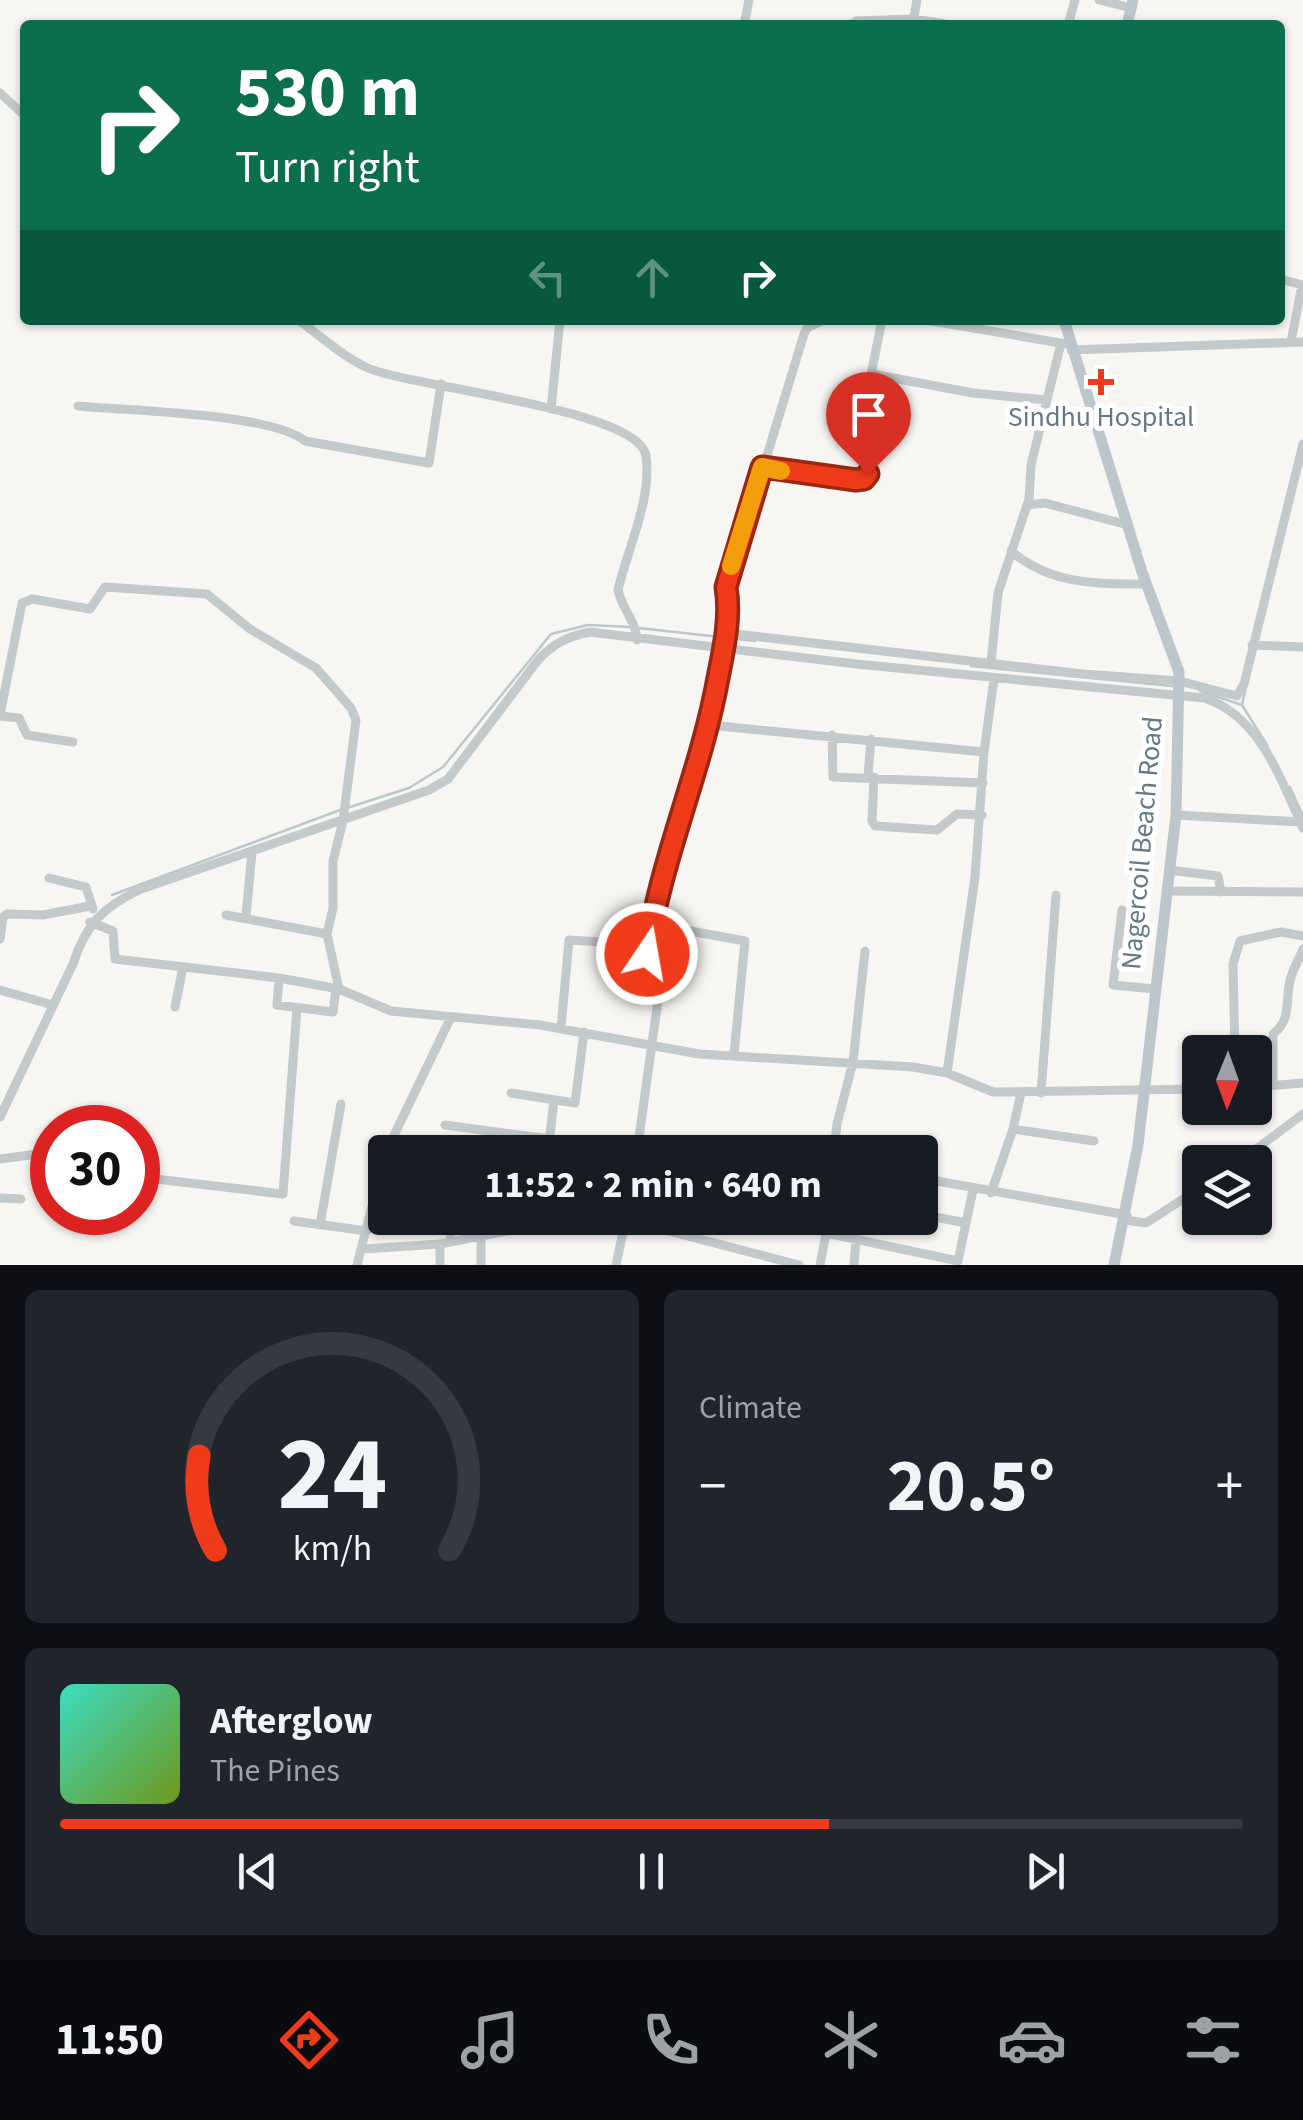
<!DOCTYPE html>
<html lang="en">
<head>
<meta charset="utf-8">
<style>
	:root { --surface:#171b24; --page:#20242c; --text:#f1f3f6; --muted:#9ea1a6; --line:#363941; --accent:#ef3b1a }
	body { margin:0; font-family:"Source Sans 3",sans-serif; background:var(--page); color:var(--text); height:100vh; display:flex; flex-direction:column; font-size:38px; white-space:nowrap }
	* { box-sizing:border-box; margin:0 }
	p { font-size:32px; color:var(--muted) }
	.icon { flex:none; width:55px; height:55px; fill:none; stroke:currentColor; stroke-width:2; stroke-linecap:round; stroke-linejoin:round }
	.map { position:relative; height:1265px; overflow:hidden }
	.side { display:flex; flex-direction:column; gap:25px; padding:25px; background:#0d0f14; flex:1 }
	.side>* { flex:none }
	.hud { position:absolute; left:20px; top:20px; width:1265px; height:305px; border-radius:10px; box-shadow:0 2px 8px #0004; background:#0b6e4f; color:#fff; overflow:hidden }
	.needle { width:65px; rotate:181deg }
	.tools { position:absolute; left:1182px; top:1035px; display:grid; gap:20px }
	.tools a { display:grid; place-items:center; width:90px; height:90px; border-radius:10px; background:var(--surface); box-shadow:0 2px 8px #0004; font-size:50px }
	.speed { position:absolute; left:30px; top:1105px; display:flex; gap:20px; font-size:50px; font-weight:700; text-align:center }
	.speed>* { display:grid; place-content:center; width:130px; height:130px; border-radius:50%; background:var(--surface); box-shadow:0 2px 8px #0004; line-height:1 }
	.speed .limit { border:15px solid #d22; background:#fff; color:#111 }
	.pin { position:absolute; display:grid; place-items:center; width:85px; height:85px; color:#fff; margin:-102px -42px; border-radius:50% 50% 50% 0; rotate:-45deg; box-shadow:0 0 10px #0007 }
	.pin .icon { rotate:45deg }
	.me { position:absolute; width:110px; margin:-55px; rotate:12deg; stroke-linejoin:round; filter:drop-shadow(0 0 8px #0008) }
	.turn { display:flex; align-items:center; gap:35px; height:210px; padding:0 50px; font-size:45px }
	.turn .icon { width:130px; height:130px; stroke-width:2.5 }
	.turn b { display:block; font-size:70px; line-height:85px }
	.lanes { display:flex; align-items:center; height:95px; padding:0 50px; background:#0003; justify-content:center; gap:50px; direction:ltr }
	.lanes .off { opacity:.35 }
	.big { font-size:75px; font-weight:700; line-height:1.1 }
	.side .card { flex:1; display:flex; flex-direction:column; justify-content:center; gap:15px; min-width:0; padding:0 35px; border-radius:15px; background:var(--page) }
	.side .dial { align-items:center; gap:0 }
	.dial svg { height:260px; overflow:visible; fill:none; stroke:var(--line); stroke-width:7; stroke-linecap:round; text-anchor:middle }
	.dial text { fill:var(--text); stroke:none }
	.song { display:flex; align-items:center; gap:30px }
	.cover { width:120px; height:120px; border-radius:15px; background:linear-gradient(135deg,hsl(170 70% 55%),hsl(80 70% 35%)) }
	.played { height:10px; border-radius:5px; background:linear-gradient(90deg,var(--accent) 65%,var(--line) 65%) }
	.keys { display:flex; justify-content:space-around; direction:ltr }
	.heat { display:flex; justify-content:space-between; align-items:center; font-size:55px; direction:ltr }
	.side .tiles { flex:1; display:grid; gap:25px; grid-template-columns:1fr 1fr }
	.card:last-child { grid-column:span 2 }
	.trip { position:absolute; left:368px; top:1135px; width:570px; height:100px; border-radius:10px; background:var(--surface); box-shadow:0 2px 8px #0004; font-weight:700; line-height:100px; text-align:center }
	.tabs { display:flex; height:160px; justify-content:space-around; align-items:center; background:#090b0e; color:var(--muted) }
	.tabs .icon { width:70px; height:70px }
	.tabs .on { color:var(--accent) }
	.tabs b { font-size:45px; color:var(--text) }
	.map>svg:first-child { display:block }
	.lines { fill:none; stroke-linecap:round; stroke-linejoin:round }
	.stream { stroke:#bac9cc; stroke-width:2.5 }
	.minor { stroke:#c4c9cb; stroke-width:9 }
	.major { stroke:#bdc6cc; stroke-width:11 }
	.route-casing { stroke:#9b2611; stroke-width:25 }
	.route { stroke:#ef3b1a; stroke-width:18 }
	.slow { stroke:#f59e0b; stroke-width:18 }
	.poi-dot { fill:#ef3b1a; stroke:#fff; stroke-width:4 }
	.labels { text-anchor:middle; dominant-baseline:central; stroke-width:10; stroke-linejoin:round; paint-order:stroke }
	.poi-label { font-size:28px; fill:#637986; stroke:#fff }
	.street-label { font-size:28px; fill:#637986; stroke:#fff }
</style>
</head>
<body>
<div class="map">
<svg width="1303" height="1265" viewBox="0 0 1303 1265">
	<rect width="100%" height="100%" fill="#f7f6f3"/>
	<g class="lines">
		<path class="stream" d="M639,628L720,637
			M728,638L755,641
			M971,666L1172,686
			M1200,691L1242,705L1267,745
			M1242,705L1246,687
			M1290,787L1303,816
			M347,808L409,788L443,767L551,634L588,625L631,627
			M112,895L340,810"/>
		<path class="minor" d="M1099,0L1131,8
			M913,22L917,0
			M744,25L749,0
			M852,25L856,21L914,19L951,25
			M1068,25L1075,0
			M0,93L25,116
			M1280,279L1302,285L1291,342
			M298,320C320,335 343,357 368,368C411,387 640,409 646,456C652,500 628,547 618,590C622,609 636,621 637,640
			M926,320L1066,344
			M1071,350L1303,342
			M872,374L973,393L1047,400L1061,343
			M78,406C128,411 271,413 305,441L429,463L441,384
			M551,409L560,320
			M762,467L856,479L866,477L874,441L862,435L860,429L882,320
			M1027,505L1045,503L1128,525
			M1011,551C1051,585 1097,584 1147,584
			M726,633L1083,674L1179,681L1237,696L1244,684L1303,444
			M1252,645L1303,647
			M991,663L998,593L1029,499L1031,465L1047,400
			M0,715L22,603L32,599L90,609L105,587L207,594L250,629L316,668L351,708L356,720L343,821L333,861V908L327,934L339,989
			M0,716L19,718L27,735L73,742
			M709,725L984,752
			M832,735L833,777L983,783
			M868,777L871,739
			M874,777L872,821L875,826L937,830L957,814L982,815
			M1176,815L1300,822
			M1169,870L1218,876L1221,892
			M49,878L86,887L93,909
			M1166,891L1303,892
			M1122,910L1113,985L1155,989
			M226,915L327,934
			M246,916L252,852
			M90,922L113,931L115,959L279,978L339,989L391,1011L540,1025L699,1054L913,1067L947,1073L993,1092L1200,1089
			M652,924L745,941L734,1054
			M0,939L3,917L7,914L43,915L90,906
			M279,978L277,1005L333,1012L336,988
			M0,990L53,1005
			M175,1007L183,967
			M561,1028L569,940L648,945
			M1235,1052L1233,964L1240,941L1281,932L1303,936
			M947,1073L975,877L984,752L994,679
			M1273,1085V1034C1292,1020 1285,1001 1290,981C1292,970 1299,960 1303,949
			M1255,1087L1303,1083
			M511,1093L575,1103L584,1032
			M1021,1093L1013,1129L1094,1141
			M1041,1093L1056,895
			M0,1117L73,964C86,924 103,907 141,889L429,790L448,779L538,660C553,644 568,636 590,632L856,664L1204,698C1260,716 1280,778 1303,828
			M445,1125L549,1139
			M386,1152L451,1017
			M548,1152L554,1100
			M637,1152L662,971L659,965L646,963C650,892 683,824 702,756C716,707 723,656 730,606L727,587L804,334L807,328L824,320
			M834,1152L837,1124L853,1062L865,951
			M0,1159L52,1152
			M1239,1162L1303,1114
			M138,1177L283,1194L297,1008
			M920,1178L1127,1215
			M991,1193L1013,1129
			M0,1198L21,1199
			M920,1214L966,1223
			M1125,1220L1146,1223L1200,1188
			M294,1221L367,1231
			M624,1224L653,1227L799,1265
			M320,1225L341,1104
			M826,1233L958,1261L973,1190
			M481,1235V1265
			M450,1241L453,1218
			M440,1244V1265
			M364,1249L440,1244L575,1218
			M357,1265L385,1155
			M616,1265L626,1218
			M820,1265L829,1218
			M854,1265L856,1239"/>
		<path class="major" d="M1127,25L1133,0
			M1064,320L1142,572L1179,672L1176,815L1138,1145L1114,1265"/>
	</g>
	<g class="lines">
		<defs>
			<path id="route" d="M647,954C660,860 701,772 718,678C724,648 731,617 726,587L762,467L856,480L864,479L868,474"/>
		</defs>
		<use href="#route" class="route-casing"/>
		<use href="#route" class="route"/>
		<path class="slow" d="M731,566L762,467L781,471"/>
	</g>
	<path class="poi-dot" d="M1096 367h10v10h10v10h-10v10h-10v-10h-10v-10h10z"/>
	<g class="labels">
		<g class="poi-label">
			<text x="1101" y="417">Sindhu Hospital</text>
		</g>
		<g class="street-label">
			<text transform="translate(1142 843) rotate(-85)">Nagercoil Beach Road</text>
		</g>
	</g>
</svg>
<div class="tools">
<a><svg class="needle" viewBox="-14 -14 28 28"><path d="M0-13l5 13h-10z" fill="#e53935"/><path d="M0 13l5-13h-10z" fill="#9ea1a6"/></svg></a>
<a><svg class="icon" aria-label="layers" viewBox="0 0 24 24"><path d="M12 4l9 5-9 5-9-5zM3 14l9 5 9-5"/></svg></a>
</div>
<div class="speed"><div class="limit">30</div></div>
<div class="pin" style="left:868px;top:474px;background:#d93025"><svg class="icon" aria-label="arrive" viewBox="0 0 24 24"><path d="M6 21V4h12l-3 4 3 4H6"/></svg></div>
<svg class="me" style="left:647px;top:954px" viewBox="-20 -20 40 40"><circle r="17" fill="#ef3b1a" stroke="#fff" stroke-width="3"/><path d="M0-11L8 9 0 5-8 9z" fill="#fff"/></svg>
<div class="trip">11:52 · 2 min · 640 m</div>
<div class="hud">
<div class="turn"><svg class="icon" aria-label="right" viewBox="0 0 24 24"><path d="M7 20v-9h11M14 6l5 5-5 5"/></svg><div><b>530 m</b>Turn right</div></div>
<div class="lanes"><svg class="icon off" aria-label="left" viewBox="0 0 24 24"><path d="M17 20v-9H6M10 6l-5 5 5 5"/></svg><svg class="icon off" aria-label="ahead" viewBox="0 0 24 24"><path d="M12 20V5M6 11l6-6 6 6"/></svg><svg class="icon" aria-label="right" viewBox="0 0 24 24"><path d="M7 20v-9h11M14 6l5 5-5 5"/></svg></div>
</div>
</div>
<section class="side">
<div class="tiles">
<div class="card dial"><svg viewBox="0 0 100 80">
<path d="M14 69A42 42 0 1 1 86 69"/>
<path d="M14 69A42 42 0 0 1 9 40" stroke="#ef3b1a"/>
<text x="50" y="56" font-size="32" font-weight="700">24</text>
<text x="50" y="72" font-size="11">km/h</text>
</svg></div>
<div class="card"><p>Climate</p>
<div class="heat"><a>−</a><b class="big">20.5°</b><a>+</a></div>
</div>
<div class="card">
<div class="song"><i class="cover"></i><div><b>Afterglow</b><p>The Pines</p></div></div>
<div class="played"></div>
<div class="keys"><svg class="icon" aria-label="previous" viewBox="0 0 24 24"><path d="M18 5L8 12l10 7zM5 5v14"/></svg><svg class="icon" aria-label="pause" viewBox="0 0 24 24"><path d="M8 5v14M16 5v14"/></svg><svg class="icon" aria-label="next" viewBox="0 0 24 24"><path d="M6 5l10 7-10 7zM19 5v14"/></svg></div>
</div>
</div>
</section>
<nav class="tabs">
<b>11:50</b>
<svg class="icon on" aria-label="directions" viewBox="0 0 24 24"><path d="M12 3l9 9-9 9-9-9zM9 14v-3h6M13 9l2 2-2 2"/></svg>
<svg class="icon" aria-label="music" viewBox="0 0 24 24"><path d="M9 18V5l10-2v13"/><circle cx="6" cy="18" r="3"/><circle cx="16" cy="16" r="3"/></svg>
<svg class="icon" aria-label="phone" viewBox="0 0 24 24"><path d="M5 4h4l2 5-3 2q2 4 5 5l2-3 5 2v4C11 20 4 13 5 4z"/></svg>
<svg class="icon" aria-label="climate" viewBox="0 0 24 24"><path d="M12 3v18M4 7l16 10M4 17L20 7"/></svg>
<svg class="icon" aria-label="car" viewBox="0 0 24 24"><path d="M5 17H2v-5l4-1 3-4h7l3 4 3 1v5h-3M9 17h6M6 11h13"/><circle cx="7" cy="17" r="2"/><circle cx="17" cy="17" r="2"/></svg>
<svg class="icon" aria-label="filters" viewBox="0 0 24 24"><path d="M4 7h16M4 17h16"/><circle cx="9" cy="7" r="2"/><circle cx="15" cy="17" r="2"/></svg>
</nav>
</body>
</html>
